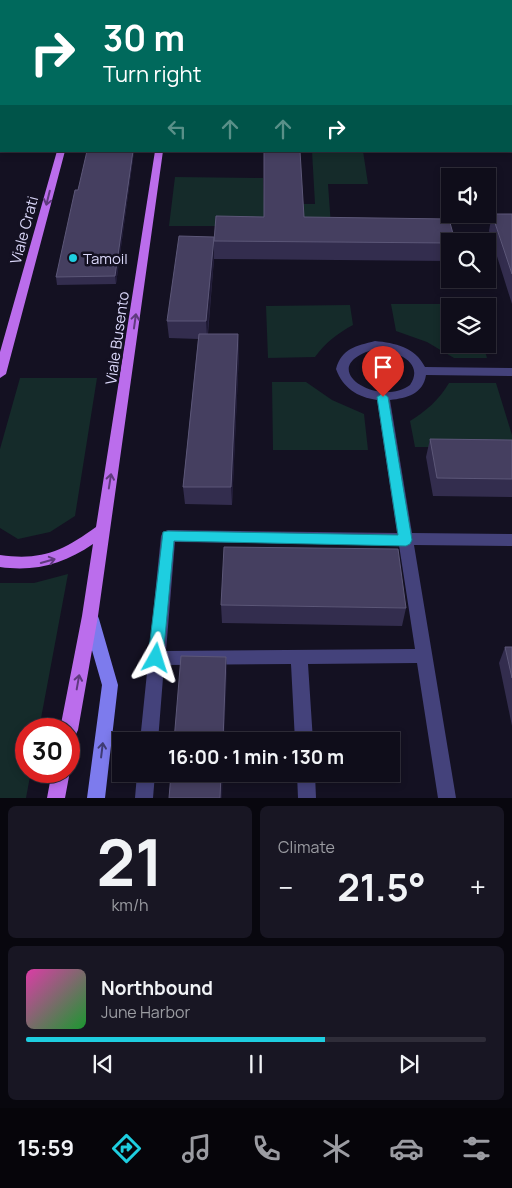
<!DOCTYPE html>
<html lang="en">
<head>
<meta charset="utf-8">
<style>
	:root { --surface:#0f0d1a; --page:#181623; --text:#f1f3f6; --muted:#9b9ca2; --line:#2f2d39; --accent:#1ecee0 }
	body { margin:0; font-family:Manrope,sans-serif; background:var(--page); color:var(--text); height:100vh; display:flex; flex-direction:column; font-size:19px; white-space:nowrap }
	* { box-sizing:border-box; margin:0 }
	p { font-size:16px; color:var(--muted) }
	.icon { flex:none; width:28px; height:28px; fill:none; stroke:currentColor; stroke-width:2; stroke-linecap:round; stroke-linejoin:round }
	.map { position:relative; height:798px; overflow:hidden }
	.details { display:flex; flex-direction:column; gap:8px; padding:8px; background:#08070e; flex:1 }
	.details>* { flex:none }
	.hud { position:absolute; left:0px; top:0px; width:512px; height:152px; box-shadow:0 2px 8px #0003,0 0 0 1px var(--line); background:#00695c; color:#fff; overflow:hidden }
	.fabs { position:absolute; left:441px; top:168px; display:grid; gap:10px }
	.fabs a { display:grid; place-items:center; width:55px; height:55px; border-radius:0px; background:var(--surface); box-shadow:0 2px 8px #0003,0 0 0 1px var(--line); font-size:25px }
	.speed { position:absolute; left:15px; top:718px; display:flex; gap:10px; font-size:25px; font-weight:700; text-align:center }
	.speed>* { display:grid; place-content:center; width:65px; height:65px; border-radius:50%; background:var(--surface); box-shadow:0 2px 8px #0003,0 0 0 1px var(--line); line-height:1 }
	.speed .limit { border:8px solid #d22; background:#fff; color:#111 }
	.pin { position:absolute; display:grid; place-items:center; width:42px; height:42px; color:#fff; margin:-51px -21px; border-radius:50% 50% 50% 0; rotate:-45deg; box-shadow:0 0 5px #0007 }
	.pin .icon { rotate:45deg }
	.me { position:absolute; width:55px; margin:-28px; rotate:6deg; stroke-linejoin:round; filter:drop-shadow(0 0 4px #0008) }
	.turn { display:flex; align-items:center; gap:18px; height:105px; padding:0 20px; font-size:22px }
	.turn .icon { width:65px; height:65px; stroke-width:2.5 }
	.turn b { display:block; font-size:35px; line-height:42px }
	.lanes { display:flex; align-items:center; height:48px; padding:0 20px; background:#0003; justify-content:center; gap:25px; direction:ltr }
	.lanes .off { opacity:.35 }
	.big { font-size:38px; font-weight:700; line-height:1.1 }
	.details .widget { flex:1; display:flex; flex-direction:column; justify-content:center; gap:8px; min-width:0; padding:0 18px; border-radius:8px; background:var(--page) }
	.details .dial { align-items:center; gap:0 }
	.dial b { font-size:65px; line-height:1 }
	.song { display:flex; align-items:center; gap:15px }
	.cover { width:60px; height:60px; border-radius:8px; background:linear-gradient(135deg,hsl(320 70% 55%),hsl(130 70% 35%)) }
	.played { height:5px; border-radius:2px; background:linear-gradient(90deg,var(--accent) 65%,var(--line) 65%) }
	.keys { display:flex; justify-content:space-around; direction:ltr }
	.heat { display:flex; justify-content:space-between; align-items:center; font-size:28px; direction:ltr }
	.details .tiles { flex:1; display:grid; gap:8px; grid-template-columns:1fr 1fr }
	.widget:last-child { grid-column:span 2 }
	.trip { position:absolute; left:112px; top:732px; width:288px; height:50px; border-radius:0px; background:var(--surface); box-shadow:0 2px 8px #0003,0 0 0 1px var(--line); font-weight:700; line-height:50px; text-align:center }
	.tabs { display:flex; height:80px; justify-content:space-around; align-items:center; background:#06050a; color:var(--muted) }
	.tabs .icon { width:35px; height:35px }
	.tabs .current { color:var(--accent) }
	.tabs b { font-size:22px; color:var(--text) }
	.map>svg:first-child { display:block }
	.green { fill:#152b2a }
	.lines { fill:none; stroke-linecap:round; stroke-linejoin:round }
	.street { fill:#44427b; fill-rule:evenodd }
	.secondary { fill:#7d7bed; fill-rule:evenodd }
	.primary { fill:#bb6dec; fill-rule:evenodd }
	.wall { fill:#332d4e }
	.shaded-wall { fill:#1f1a35 }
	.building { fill:#453f60; stroke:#5c5778 }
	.oneway { stroke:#5f3a7d }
	.oneway2 { stroke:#3e3b73 }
	.route { fill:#1ecee0; stroke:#148692 }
	.poi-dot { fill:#1ecee0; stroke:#141122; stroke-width:2 }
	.labels { text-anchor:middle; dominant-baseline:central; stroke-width:5; stroke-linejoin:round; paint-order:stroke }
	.street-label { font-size:15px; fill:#dbd8fa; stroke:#141122 }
	.poi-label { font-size:15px; fill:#dbd8fa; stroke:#141122; text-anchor:start }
</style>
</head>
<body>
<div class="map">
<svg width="512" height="798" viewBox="0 0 512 798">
	<rect width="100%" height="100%" fill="#141122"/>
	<path class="green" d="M312,151H363L368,184H328L331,226H169L175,177L263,178L264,204H315Z
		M391,304H471L472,306H450V344H483L487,358H454L427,342L396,331Z
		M350,305L353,325C338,333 325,343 315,357L268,358L266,306Z
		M380,360L390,363L397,369L396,377C387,386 372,384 363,375V367L369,361Z
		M20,378H97L75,516L50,532L18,539L0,528V449Z
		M272,382H306L332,400L364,414L368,450H273Z
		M449,383H496L512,435V447H415L410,421C426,411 439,400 449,383Z
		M68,574L39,729H26V771H31L26,798H0V583H34Z"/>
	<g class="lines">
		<path class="street" d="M512,0V5L511,1H508Z
			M375,341C395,343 415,347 425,367L512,368V376L426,375C423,394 407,398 390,400L412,533L512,534V546L414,545L456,798H438L417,663L308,664L313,741H295L291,664L164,665L158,741H140L161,536L163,532L168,530L397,533L377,400C357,397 343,388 336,369C342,348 356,346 375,341ZM375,349C393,350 426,361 410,385C378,409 312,367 375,349ZM175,542L399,545L415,649L166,651Z
			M137,774H155L153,798H135Z
			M297,774H315L316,798H298Z"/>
		<path class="secondary" d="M91,612L97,614L99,619L118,685L105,798H87L102,685L83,619L85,614Z"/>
		<path class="primary" d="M179,0H185V1H179Z
			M57,151H65L6,374L0,378V352Z
			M155,151H163L98,616L78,730L75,736L69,738V729H60L82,616L93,544C64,564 35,572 0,567V555C41,561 63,551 96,527Z
			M69,768L70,771L65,798H47L52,771H69Z"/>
	</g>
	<path class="wall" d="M396,0H488L489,1H400Z
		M1,53V113H0V55Z
		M134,151L116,284L57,285L56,277L78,190Z
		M492,214H512V304L489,231Z
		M304,217L450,241V261L214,259L208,334H238L239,352L232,505L185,504L183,487L198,339L169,338L167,321L214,237Z
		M430,439L512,440V497L433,496L426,457Z
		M221,605L406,608L402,626L222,623Z
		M505,647H512V726L499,663Z"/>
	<path class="shaded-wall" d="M256,0H272L271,1H254Z
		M133,151H134L116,284L115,276Z
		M214,242V258L207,339L206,321Z
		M238,334L239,352L232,505L231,487Z
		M226,657L227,673L224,741H223Z
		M221,774H223L222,798H220Z"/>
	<path class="building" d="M38,0H60V1H38Z
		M221,0H256L254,1H221Z
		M455,0H488L489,1H456Z
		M1,53V95H0V55Z
		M87,151H133L115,276L56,277L75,190H78Z
		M264,151H300L304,217L449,219L455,241H450V243L214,241L216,216L264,217Z
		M492,214H512V274Z
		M179,236L214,237L206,321H167Z
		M199,334H238L231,487H183Z
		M430,439L512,440V479L437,478Z
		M224,547L398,549L406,608L221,605Z
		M505,647H512V678Z
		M181,656L226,657L223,741H174Z
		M171,774H221L220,798H169Z"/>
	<defs><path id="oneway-shaft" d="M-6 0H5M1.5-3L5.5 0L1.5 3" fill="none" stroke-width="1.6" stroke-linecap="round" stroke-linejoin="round" transform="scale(1.25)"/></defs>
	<g class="oneway">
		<use href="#oneway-shaft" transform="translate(48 198) rotate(104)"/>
		<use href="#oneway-shaft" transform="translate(135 321) rotate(-82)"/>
		<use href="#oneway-shaft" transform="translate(110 481) rotate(-81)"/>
		<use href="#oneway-shaft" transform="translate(48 561) rotate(-16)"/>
		<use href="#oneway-shaft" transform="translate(78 682) rotate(-80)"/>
	</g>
	<use class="oneway2" href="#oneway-shaft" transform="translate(102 750) rotate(-83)"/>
	<path class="route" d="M383,393L388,397L412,540L410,544L406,546L174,541L163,658L161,663L156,665L150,663L148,658L163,532L168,531L398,535L377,397Z"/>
	<circle class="poi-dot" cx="73" cy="258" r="5"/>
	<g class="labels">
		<g class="street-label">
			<text transform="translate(24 230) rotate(-75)">Viale Crati</text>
			<text transform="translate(117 338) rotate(-82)">Viale Busento</text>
		</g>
		<g class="poi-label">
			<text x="83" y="258">Tamoil</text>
		</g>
	</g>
</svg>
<div class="fabs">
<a><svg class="icon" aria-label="sound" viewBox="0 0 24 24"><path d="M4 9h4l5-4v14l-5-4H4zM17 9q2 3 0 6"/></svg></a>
<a><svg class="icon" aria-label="search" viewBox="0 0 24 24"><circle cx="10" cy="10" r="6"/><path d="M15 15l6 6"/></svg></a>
<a><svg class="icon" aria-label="layers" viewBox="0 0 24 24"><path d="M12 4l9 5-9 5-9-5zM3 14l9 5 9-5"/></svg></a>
</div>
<div class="speed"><div class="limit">30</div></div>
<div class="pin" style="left:383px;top:397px;background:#d93025"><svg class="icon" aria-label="arrive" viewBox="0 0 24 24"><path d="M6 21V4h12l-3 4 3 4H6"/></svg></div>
<svg class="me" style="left:156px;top:658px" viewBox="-20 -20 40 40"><path d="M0-17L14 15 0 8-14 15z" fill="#1ecee0" stroke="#fff" stroke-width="4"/></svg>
<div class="trip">16:00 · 1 min · 130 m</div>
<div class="hud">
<div class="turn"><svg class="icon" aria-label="right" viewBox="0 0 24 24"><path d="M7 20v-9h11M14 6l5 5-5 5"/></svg><div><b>30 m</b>Turn right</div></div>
<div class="lanes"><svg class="icon off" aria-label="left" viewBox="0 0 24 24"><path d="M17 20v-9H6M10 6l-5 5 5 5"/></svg><svg class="icon off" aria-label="ahead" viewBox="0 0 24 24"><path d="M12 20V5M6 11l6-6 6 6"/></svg><svg class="icon off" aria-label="ahead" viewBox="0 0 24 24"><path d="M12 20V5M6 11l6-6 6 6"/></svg><svg class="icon" aria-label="right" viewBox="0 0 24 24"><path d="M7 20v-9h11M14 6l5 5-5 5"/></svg></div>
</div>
</div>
<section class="details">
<div class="tiles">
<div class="widget dial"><b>21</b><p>km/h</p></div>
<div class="widget"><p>Climate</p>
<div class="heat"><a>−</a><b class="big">21.5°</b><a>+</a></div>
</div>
<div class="widget">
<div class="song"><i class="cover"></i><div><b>Northbound</b><p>June Harbor</p></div></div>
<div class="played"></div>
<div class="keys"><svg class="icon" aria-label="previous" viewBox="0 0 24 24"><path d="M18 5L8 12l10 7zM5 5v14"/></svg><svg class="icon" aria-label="pause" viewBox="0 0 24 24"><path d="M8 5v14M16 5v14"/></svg><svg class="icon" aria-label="next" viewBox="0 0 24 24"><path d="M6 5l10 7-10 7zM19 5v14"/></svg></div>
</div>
</div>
</section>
<nav class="tabs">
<b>15:59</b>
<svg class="icon current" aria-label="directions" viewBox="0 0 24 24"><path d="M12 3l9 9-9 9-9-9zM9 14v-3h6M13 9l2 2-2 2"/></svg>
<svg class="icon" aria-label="music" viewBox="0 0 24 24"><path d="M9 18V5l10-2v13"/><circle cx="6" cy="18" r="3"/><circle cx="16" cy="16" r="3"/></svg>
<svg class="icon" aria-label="phone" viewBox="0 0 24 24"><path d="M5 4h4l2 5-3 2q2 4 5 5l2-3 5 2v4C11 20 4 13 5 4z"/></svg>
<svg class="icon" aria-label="climate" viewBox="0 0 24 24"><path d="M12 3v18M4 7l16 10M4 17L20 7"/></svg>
<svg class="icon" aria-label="car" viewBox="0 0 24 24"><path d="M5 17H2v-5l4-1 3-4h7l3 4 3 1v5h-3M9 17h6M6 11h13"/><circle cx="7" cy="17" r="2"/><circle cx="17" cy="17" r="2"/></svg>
<svg class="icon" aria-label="filters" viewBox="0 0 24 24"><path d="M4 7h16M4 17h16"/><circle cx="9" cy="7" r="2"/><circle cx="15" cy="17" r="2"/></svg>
</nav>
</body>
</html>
